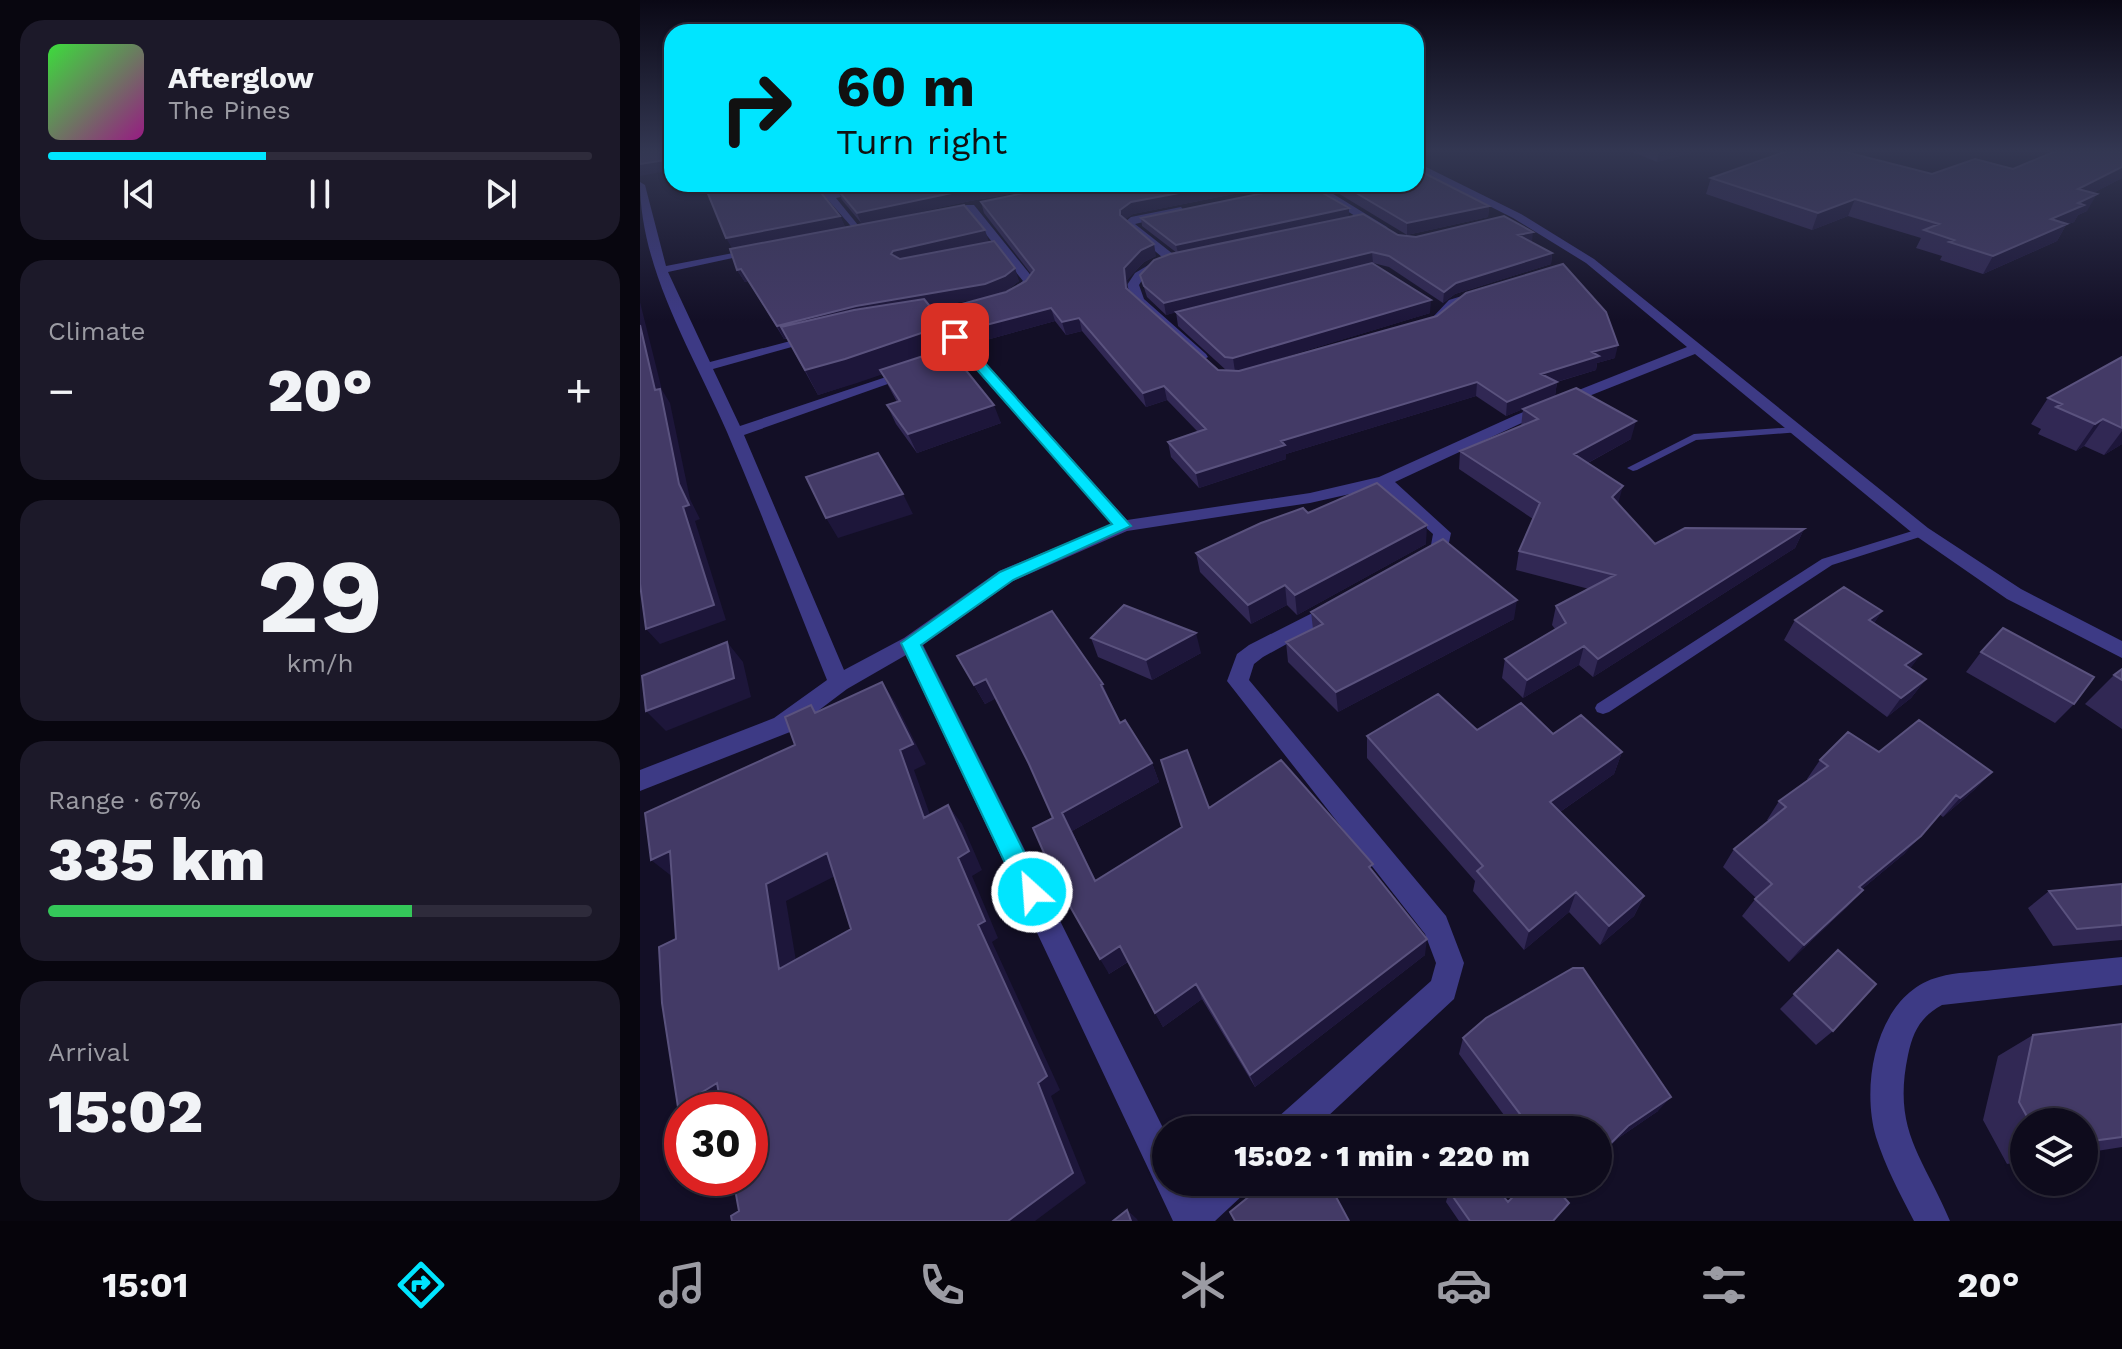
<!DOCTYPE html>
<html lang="en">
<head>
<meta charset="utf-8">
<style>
	:root { --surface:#0e0b1c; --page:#1c1929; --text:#f1f3f6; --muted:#9b9ba3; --line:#2e2b3b; --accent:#00e5ff }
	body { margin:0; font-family:"Work Sans",sans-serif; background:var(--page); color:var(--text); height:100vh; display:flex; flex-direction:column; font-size:30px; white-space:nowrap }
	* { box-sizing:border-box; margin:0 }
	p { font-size:26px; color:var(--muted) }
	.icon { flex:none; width:44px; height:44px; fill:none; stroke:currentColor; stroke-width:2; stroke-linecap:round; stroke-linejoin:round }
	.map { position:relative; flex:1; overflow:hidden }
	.drawer { display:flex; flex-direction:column; gap:20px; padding:20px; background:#08060f; width:640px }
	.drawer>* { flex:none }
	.banner { position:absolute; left:24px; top:24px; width:760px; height:168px; border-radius:24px; box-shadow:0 2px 6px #0004,0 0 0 2px var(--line); background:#00e5ff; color:#111; overflow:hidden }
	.buttons { position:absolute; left:1370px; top:1108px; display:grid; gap:16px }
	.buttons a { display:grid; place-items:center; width:88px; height:88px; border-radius:50%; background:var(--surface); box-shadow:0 2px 6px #0004,0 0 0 2px var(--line); font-size:40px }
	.speed { position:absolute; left:24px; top:1092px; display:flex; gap:16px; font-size:40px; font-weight:700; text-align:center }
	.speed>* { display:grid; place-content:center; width:104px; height:104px; border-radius:50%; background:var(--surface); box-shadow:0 2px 6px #0004,0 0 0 2px var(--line); line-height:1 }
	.speed .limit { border:12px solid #d22; background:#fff; color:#111 }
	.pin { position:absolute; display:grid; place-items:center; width:68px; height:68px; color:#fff; margin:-34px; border-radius:16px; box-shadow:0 4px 12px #0006 }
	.me { position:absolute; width:88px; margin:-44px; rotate:334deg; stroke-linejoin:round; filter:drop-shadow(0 0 6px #0008) }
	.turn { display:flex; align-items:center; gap:28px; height:168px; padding:0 40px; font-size:36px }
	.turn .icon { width:104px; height:104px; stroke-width:2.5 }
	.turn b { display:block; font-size:56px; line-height:68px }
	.big { font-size:60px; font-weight:800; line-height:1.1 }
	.drawer .card { flex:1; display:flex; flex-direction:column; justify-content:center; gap:12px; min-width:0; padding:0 28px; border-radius:24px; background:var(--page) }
	.drawer .dial { align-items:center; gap:0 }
	.dial b { font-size:104px; line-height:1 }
	.song { display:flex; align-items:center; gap:24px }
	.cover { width:96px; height:96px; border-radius:12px; background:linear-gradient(135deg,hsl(120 70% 55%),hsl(310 70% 35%)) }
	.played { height:8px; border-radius:4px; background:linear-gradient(90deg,var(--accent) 40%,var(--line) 40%) }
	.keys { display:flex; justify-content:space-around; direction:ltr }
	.heat { display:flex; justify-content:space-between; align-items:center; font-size:44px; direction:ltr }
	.charge { height:12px; border-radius:6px; background:linear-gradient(90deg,#34c759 67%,var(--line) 0) }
	.trip { position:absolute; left:512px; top:1116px; width:460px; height:80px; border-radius:40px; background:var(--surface); box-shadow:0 2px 6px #0004,0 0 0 2px var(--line); font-weight:800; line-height:80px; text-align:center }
	.menu { display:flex; height:128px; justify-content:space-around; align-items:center; background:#06040b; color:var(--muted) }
	.menu .icon { width:56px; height:56px }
	.menu .selected { color:var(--accent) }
	.menu b { font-size:36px; color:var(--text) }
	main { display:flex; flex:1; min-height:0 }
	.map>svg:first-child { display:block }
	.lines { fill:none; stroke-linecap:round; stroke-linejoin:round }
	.lane { fill:#3d3a85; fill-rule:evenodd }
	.street { fill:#3d3a85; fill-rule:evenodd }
	.wall { fill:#312854; fill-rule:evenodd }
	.shaded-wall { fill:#1d163a }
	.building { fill:#433a66; stroke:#5a527e; stroke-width:2; fill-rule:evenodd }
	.route { fill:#00e5ff; stroke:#0095a6; stroke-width:2 }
</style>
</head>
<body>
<main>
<section class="drawer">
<div class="card">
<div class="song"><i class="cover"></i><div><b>Afterglow</b><p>The Pines</p></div></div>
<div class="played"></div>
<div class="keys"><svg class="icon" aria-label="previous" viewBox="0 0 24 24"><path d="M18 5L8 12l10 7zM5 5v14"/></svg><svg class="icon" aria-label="pause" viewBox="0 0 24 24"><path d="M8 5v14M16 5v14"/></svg><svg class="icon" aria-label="next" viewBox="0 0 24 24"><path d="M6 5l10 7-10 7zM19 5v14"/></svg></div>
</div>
<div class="card"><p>Climate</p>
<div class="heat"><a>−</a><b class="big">20°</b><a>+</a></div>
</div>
<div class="card dial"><b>29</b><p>km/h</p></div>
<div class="card"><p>Range · 67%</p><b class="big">335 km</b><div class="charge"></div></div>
<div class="card"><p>Arrival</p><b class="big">15:02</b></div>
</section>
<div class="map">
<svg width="1482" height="1221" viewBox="0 0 1482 1221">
	<rect width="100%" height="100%" fill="#130f26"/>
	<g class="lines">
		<path class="lane" d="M1156,427L1160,428V432L1056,440L997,470L993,471L987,468L1054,434Z
			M1282,528L1288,532L1286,535L1192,565L969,712L963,714L957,712L955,708L957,704L1182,559Z"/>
		<path class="street" d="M776,162L881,214L954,259L1288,528L1381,589L1482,641V658L1367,599L1276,536L1055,354L886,421L755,482L811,533L807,552L792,562H778L776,558L791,545L793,534L741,487L670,503L487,531L373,581L283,645L526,1134V1182H550L555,1192L566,1182H609L604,1194L575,1221H533L266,655L207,689L150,732L0,791V770L134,718L187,680C154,598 122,514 87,432C53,353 0,270 0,182L5,185L26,266L119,248L125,251L28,272L70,362L177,334L184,338L73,369L100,426L264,371L276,374L104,435L204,670L264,638L359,571L472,524L296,324L295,321L304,310L339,302V308L312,316L308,321L487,520L670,493L739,477L876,415L1047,347L946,263L873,218L776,169Z
			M174,184H184L191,193L243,184H265L196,198L222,230L217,233Z
			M677,184L747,227L748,229L739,231L672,189L643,193L638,190Z
			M326,205H334L393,278L390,291L378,298H370V292L383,281L326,209Z
			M541,207L545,212L495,224L533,254H550L556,257L531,261L504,277L499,285L504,299L566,354L568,357L561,361L494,303L487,285L495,273L522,257L485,226V222L491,217Z
			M838,291L842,292V298L817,306L803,323L781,330L774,326L793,317L809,300Z
			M694,602L701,604L704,609L701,614L623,657L614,664L609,680L806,916L824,963L814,999L673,1130H633L637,1118L791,981L796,963L785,934L587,681L597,654L609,645Z
			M1482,957V985L1302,1005C1280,1017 1273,1032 1268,1055C1252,1131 1283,1156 1310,1221H1274C1260,1194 1245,1166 1236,1137C1220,1083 1237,993 1299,977C1316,972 1337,972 1354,970C1397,966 1439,961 1482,957Z"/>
	</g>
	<path class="wall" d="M988,150H1062L1017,162Z
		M1142,150H1198L1292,174L1373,169L1482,150V178L1453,193L1447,211L1438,215L1434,222L1426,225L1417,241L1343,274L1300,260L1302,256L1276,248L1281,238L1208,216L1172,230L1066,194L1071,178L1142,154Z
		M187,184H644L493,214L485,219L516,256L504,262L487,280L488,289L578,370L587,371L538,326L536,312L526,315L507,297L500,275L537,253L502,226L501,218L709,216L573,245L758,235L776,237L891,242L912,253L911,264L815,294L803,303L749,267L733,263L790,313L598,371L975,358L957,363L956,370L917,382L915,396L991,439L948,463L978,504L1015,544L1164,529L1155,548L953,677L939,665L883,698L862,678L865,659L915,629L912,625L916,606L949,589L876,570L879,551L893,519L819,469L820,451L881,427L883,409L866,416L836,396L646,454V459L559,488L531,457L528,442L558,432L527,400L506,407L442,331L426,335L415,321L332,344L312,321L307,308L343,298L290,307L305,325L315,349L310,350L361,423L277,453L256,424L247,405L257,402L242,374L178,395L147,339H144L108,281L105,282L97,270L92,249L200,216L205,227L222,224L202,200L197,189L192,190ZM415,186L341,202L344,213L391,274L386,281L366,292L355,295L369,289L379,281L349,242L246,219L330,201Z
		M683,184H776L849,206L848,217L767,235Z
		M1482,357V444L1464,455L1444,446L1436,451L1398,434L1401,429L1391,424L1408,398Z
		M668,513L786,544L657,615L647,605L611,624L560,572L556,553Z
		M1242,611L1234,623L1281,654L1270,668L1286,679L1271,698L1247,717L1144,640L1155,620Z
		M671,612L874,619L698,712L648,662L646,642L673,629Z
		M451,638L561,653L512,680L458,657Z
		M1341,652L1434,704L1415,723L1326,672Z
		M317,656L471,703L480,723L512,763L519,782L432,831L455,881L542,827L569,808L733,873L785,955L615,1087L562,999L523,1027L488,962L469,974L413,818L389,764L356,698L345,704Z
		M1482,669V729L1445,704L1474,675Z
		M837,730L913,734L982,752L974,774L920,812L1004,896L994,916L960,945L929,912L884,950L833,891L835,881L727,758V736Z
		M1239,752L1352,772L1334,790L1303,817L1299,814L1264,854L1222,889L1223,890L1207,907L1149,962L1102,916L1116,898L1083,867L1094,849L1129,821L1127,820L1139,801L1168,780L1167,779L1180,760Z
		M1482,884V940L1413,946L1388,908L1409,891Z
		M1198,950L1193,1031L1176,1045L1140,1009Z
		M1482,1024V1147L1444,1153V1122H1384V1161L1367,1164L1343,1120L1358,1056L1393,1035Z
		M823,1038L1018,1111L977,1139L958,1158V1130H875L819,1054Z
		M887,1182H935L922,1195L913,1221H819L806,1202L809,1191L868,1202Z"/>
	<path class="shaded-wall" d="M1019,150H1062L1017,162Z
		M32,159V170L0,176V164Z
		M1482,167V178L1428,206L1438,189Z
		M190,184H225L192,190Z
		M362,184H428L330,201L222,225L217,213L326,190Z
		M587,184H644L493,214L482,222L480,215V210L491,202Z
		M1457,194L1447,211L1438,215L1434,222L1426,225L1417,241L1343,274L1353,256L1438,203Z
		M1215,199L1208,216L1172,230L1178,213Z
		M849,206L848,217L767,235V223Z
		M709,208V216L538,253L536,245Z
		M200,216L206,228L93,250L86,238Z
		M345,230L349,242L258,263L251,254L253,251Z
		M893,232L892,242L878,235Z
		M514,244L516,256L504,262L487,280L489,300L484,268L501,250Z
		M732,252L733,263L526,315L524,303Z
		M912,253L911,264L815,294L803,303L804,292L816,283Z
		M375,268L379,281L369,289L349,297L222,319L144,339L137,326Z
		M101,269L108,281L105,282L97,270Z
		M791,300L790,313L595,372L593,358Z
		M0,302L22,390L30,403L50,499L60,519L55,521L86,620L20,644L6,629L43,507L0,325Z
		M411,308L415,321L332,344L327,330Z
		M439,318L442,331L426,335L422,322Z
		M305,325L315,349L217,383L178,395L165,370Z
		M978,345L975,358L957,363L956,370L899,387L901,374L952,352Z
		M837,382L836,396L646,454V459L559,488L556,473L641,441Z
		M917,382L915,396L866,416L867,402Z
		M524,386L527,400L506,407L503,393Z
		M354,405L361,423L277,453L268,434Z
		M1463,419L1444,446L1436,451L1455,424Z
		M996,421L991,439L931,472L934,454Z
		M1482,431V444L1464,455Z
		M983,486L978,504L972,497Z
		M263,494L273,514L198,538L186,518Z
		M787,525L786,544L657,615L655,595Z
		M1164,529L1155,548L953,677L958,659Z
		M645,585L647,605L611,624L608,605Z
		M877,600L874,619L698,712L696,692Z
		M1242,611L1229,631V620Z
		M556,633L561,653L512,680L506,660Z
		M87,642L103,662L111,697L26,731L6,711Z
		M944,646L939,665L883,698L887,680Z
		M1281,654L1267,673L1265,665Z
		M346,679L357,698L345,704L334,685Z
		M1286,679L1271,698L1247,717L1261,698Z
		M242,682L255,702L286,764L274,770L298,837L284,818L260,750Z
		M463,684L471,703L461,685Z
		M982,752L974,774L904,823L910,802Z
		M512,763L519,782L432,831L464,898L422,813Z
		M1352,772L1334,790L1303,817L1320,798Z
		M308,805L322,824L342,870L332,876L358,938L352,942L420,1090L411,1096L446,1183L395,1221H368L398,1083L338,925L318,858Z
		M1281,836L1264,854L1204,904L1219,887Z
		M30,851L34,878L11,860Z
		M187,853L205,871L146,901L160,985L139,969L126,884Z
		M1223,890L1207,907L1149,962L1164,945Z
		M936,892L929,912L884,950L889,931Z
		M1004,896L994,916L960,945L969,926Z
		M787,939L785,955L615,1087L610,1075Z
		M480,946L489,961L469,974L460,959Z
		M556,984L562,999L523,1027L515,1013Z
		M77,1083L103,1096L80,1110H45L38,1107Z
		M1031,1097L1018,1111L977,1139L958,1158V1156L988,1126Z
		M487,1210L497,1219L498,1221H491Z"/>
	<path class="building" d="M0,150H32V159L0,164Z
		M1150,150H1198L1292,174L1335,159L1373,169L1418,150H1482V167L1438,189L1457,194L1438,203L1444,205L1411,219L1427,224L1353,256L1309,242L1314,240L1284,230L1299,224L1215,199L1178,213L1071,178Z
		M776,169L849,206L767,223L701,184H776Z
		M64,184H174L200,216L86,238Z
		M222,184H362L326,190L217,213L197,189Z
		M426,184H587L491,202L480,210V215L514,244L501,250L484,268L486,288L578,370L599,371L797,316L826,293L923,264L966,312L978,345L952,352L959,356L901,374L917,382L867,402L837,382L641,441L645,445L556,473L528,442L566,429L524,386L503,393L439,318L422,322L411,308L327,330L307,308L366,292L386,281L394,270L341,202Z
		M667,184L709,208L536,245L501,218Z
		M324,205L345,230L253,251L251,254L260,259L354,241L375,268L365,276L345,284L216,306L137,326L101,269L97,270L90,249Z
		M723,214L758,235L776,237L864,216L893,232L878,235L912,253L816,283L804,292L749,256L732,252L524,303L504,286L500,275L514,260L530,254Z
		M732,263L791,300L593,358L585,357L536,312Z
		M284,299L305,325L205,359L165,370L141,327L214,310Z
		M0,325L15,390L20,389L39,484L49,505L43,507L74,605L6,629L0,584Z
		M308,348L354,405L268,434L247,405L260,401L240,370Z
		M1482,357V428L1463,419L1455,424L1416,407L1422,404L1408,398Z
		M936,388L996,421L934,454L983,486L972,497L1015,544L1045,528L1164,529L958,659L944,646L887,680L865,659L926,623L916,606L975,575L879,551L900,503L820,451L898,419L883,409Z
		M238,453L263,494L186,518L166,477Z
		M737,483L787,525L655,595L645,585L608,605L556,553L621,523L663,508L668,513Z
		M803,539L877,600L696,692L646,642L683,624L671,612Z
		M1204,587L1242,611L1229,620L1281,654L1265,665L1286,679L1261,698L1155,620Z
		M484,605L556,633L506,660L451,638Z
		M412,611L463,684L461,685L480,723L485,720L512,763L422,813L455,881L542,827L521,760L547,750L569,808L641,760L733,864L729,867L787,939L610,1075L556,984L515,1013L480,946L460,959L419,887L393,828L413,818L389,764L346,679L334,685L317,656Z
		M1363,628L1454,677L1434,704L1341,652Z
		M87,642L94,678L6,711L2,676Z
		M1482,669V680L1474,675Z
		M242,682L273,744L260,750L284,818L308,805L329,851L318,858L345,921L338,925L407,1076L398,1083L433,1173L368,1221H92L91,1216L99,1211L93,1178H110V1110H82L77,1083L38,1107L22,1003L19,947L36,939L30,851L11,860L5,813L155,745L145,717L171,705L175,713ZM187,853L211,929L139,969L126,884Z
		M798,694L837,730L881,703L913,734L941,715L982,752L910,802L1004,896L969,926L936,892L889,931L837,871L843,866L727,736Z
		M1279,720L1352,772L1320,798L1316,795L1281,836L1219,887L1223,890L1164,945L1115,899L1132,884L1094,849L1146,807L1139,801L1188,766L1180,760L1208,732L1239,752Z
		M1482,884V925L1437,929L1409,891Z
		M1198,950L1236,984L1193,1031L1154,994Z
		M933,968H943L1031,1097L988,1126L958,1156V1130H892L823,1038L846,1018Z
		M1482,1024V1137L1444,1142V1122H1390L1379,1102L1393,1035Z
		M627,1182H688L709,1221H595L590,1212Z
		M818,1182H852L868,1202L887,1182H933L921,1194L929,1203L913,1221H830L809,1191Z
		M487,1210L491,1221H473Z"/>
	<linearGradient id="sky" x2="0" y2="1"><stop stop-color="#0a0815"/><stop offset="0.47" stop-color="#333752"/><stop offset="1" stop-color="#333752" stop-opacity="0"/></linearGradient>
	<rect width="1482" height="321" fill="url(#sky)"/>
	<path class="route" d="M311,334H319L491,526L373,580L281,645L404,892L400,901L392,904L383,901L261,643L360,572L472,524L311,340Z"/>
</svg>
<div class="buttons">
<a><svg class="icon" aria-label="layers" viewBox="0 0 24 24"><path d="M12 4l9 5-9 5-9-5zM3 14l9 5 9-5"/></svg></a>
</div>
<div class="speed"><div class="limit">30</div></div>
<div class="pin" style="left:315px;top:337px;background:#d93025"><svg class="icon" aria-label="arrive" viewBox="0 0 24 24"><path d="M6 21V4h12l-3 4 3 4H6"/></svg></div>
<svg class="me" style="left:392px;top:892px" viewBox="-20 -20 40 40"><circle r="17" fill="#00e5ff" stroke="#fff" stroke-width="3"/><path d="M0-11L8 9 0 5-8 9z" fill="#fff"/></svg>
<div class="trip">15:02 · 1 min · 220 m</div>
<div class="banner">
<div class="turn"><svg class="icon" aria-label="right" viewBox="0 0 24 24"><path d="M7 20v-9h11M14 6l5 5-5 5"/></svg><div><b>60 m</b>Turn right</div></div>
</div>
</div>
</main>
<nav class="menu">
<b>15:01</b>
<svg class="icon selected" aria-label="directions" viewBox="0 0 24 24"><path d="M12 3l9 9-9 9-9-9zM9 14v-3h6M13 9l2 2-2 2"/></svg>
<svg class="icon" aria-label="music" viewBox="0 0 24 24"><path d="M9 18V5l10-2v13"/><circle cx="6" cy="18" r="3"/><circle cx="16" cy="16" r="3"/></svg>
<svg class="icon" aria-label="phone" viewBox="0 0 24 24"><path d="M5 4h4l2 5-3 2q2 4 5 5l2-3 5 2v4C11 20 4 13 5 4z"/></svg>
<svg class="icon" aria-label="climate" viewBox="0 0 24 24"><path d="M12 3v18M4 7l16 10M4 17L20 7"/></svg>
<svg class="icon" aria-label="car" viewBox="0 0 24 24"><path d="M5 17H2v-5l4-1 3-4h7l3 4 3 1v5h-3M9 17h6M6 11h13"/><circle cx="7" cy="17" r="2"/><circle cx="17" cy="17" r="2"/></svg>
<svg class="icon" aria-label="filters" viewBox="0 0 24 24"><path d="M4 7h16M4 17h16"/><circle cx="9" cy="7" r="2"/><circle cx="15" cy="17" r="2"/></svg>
<b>20°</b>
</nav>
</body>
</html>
